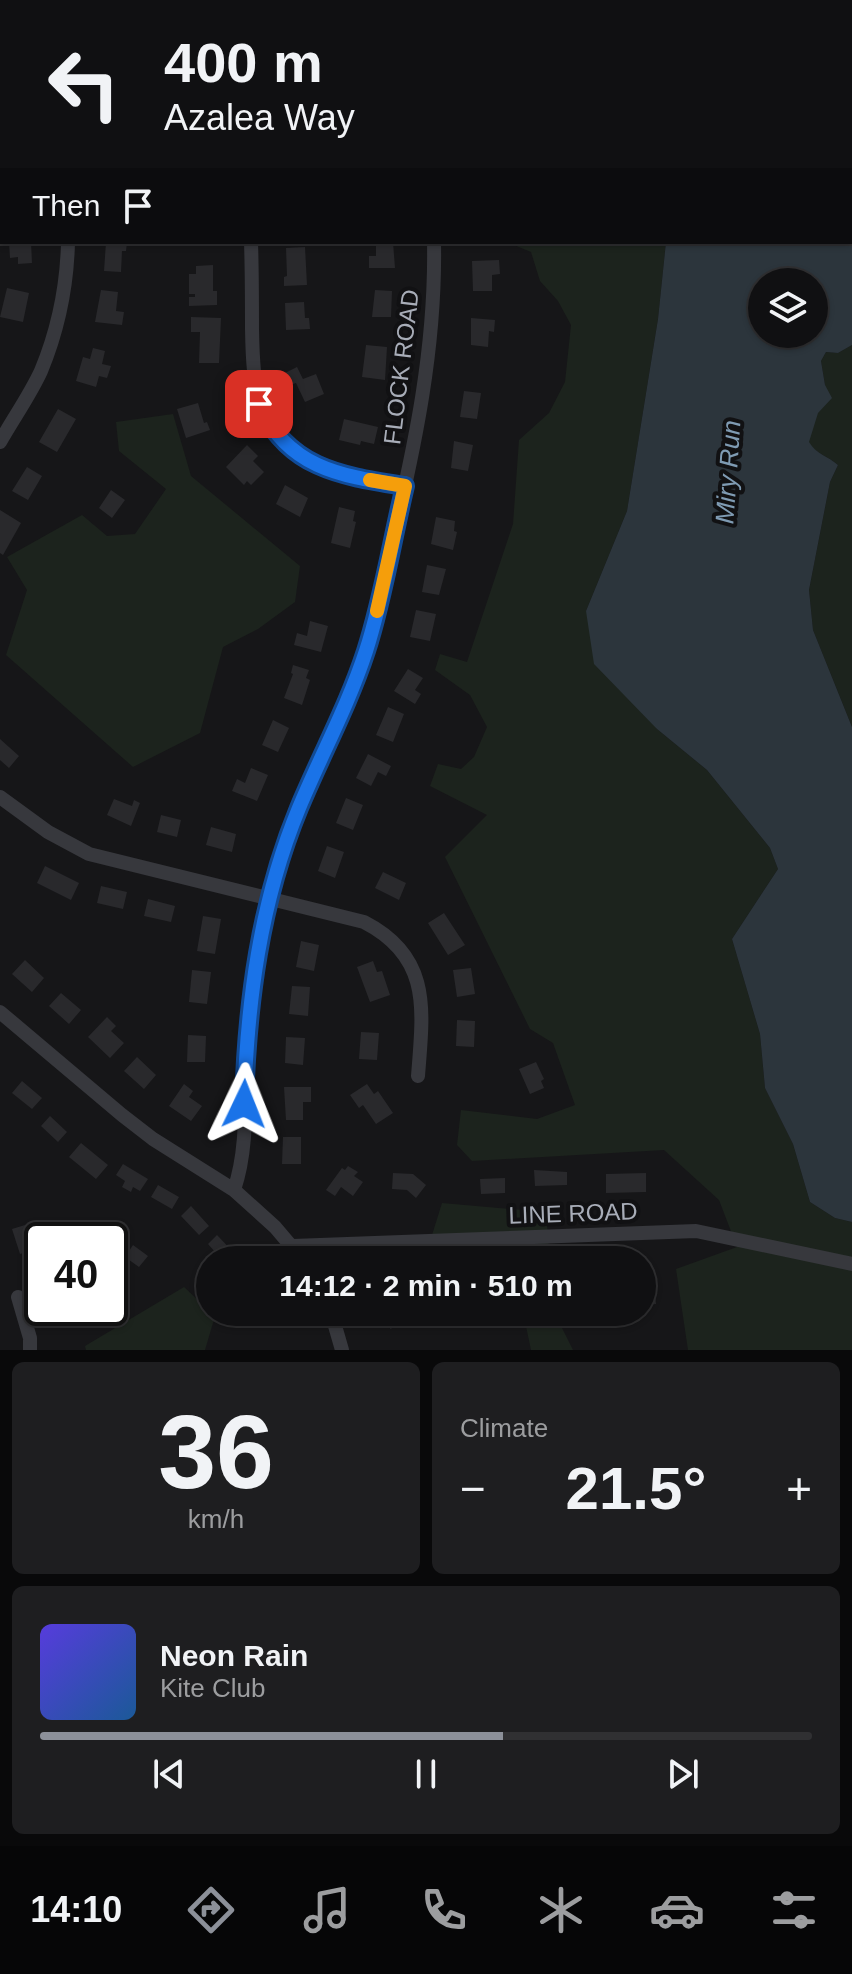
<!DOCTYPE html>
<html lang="en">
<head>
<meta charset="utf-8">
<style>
	:root { --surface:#101012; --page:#1e1e20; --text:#f1f3f6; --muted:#9c9d9f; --line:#303032; --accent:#8c9099 }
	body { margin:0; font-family:Helvetica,sans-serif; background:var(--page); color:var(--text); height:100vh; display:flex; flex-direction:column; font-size:30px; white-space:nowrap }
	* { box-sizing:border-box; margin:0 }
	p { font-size:26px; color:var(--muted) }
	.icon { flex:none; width:44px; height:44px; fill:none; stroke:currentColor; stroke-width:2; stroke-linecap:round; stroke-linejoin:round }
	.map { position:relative; height:1350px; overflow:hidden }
	.drawer { display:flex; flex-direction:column; gap:12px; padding:12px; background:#09090a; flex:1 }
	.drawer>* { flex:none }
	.top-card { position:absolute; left:0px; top:0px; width:852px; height:244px; box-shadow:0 2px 6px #0004,0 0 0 2px var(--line); background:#101012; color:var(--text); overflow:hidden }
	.fabs { position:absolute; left:748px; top:268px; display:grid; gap:16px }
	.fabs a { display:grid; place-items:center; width:80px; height:80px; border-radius:50%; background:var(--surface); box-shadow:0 2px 6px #0004,0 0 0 2px var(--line); font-size:40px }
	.speed { position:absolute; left:24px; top:1222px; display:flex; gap:16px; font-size:40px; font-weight:700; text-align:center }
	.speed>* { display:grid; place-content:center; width:104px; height:104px; border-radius:50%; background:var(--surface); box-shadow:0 2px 6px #0004,0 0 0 2px var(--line); line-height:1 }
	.speed .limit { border:4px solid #111; border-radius:12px; background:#fff; color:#111 }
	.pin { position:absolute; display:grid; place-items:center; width:68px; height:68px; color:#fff; margin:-34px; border-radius:16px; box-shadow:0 4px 12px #0006 }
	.me { position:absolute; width:88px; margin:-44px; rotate:2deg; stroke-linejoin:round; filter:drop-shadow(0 0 6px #0008) }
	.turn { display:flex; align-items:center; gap:28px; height:168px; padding:0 32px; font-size:36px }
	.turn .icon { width:104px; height:104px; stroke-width:2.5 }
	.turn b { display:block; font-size:56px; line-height:68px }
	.then { display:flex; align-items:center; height:76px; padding:0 32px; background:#0003; gap:16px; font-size:30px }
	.big { font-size:60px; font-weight:700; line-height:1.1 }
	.drawer .tile { flex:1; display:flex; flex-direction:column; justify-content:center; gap:12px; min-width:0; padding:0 28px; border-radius:12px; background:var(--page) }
	.drawer .dial { align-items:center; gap:0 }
	.dial b { font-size:104px; line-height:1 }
	.song { display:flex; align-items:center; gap:24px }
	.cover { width:96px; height:96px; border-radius:12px; background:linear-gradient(135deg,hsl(250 70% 55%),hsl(210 70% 35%)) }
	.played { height:8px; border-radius:4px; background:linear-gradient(90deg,var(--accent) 60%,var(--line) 60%) }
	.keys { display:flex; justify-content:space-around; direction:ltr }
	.heat { display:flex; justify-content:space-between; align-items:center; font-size:44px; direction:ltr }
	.drawer .tiles { flex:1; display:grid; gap:12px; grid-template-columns:1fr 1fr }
	.tile:last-child { grid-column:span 2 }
	.trip { position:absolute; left:196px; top:1246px; width:460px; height:80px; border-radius:40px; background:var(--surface); box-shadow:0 2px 6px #0004,0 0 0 2px var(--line); font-weight:700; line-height:80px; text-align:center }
	.dock { display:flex; height:128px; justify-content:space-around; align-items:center; background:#060607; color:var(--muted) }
	.dock .icon { width:56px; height:56px }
	.dock .selected { color:var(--accent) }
	.dock b { font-size:36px; color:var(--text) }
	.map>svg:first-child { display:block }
	.green { fill:#1c231d }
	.water { fill:#2c353c; fill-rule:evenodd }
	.building { fill:#29292c }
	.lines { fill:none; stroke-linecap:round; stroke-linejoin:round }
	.minor { stroke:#37383d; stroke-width:14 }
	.route-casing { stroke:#114b97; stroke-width:20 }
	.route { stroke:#1a73e8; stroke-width:14 }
	.slow { stroke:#f59e0b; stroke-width:14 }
	.labels { text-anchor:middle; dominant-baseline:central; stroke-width:8; stroke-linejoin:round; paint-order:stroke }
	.street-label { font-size:24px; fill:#a8adb8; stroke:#111113 }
	.water-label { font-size:26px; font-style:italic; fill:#7f9bb3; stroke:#111113 }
</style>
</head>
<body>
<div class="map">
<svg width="852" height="1350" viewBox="0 0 852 1350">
	<rect width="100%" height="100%" fill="#161618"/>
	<path class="green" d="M507,242H666L658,319L627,511L586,611L657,729L707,770L770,848L778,869L732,939L760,1034L765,1088L793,1144L810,1202L835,1218L852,1222V1350H688L676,1269L737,1247L719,1200L664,1150L472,1161L457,1145L461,1110L537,1119L575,1105L553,1043L530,1029L445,857L487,815L430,786L438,764L461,769L474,757L487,727L470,695L435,670L440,654L467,662L513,524L519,440L549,413L565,382L571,325L558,301L540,281L531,252Z
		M852,345V727L813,630L809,590L830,482L838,465C828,456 816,454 808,442L825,385L821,361L826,352L838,353Z
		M173,414L191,476L300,566L295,602L258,629L223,647L200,733L133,767L6,655L27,590L7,557L82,515L107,536L135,534L166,489L119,451L116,422Z
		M442,1203L546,1212L550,1260H428L427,1251Z
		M184,1287L215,1316L205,1350H86L85,1346Z
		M523,1312H554L573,1350H531Z"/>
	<path class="water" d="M671,0H852V345L838,353L826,352L821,361L825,385L832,398L818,413L809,442C816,454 828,456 838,465L830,482L809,590L813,630L852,727V1222L835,1218L810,1202L793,1144L765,1088L760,1034L732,939L778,869L770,848L707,770L657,729L594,664L586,611L627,511L658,319L666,242H850V2H671ZM762,282H814V334H762Z"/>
	<path class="building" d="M9,242H31L32,263L18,264V257L10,258Z
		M106,242H127L126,251H122L121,272L104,271Z
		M376,242H393L395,268H369V256H376Z
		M305,247L307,285L284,286V277L287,276L286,248Z
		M499,260L500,274L492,275V291H473L472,261Z
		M213,265V291H217V305L189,306V297H195V294H189V274H196V266Z
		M7,288L29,293L23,322L0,317Z
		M101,290L118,292L116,311L124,312L122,325L95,322Z
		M375,290L392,291L391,317H372Z
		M304,302L305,318H309L310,329L286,330L285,303Z
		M191,317L221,318L219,363H199L200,332H191Z
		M471,318L495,320L494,332L489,331L488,347L471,345Z
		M366,345L387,347L385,380L362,377Z
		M93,348L105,351L102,364L111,366L107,378L99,376L96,387L76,381L83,357L90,359Z
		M297,367L303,379L316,374L324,394L305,402L296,383L290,385L285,373Z
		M464,391L481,393L477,419L460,417Z
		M198,403L204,423L207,422L210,430L186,438L177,409Z
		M58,409L76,419L57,452L39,442Z
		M344,419L378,427L374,444L361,441L360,445L339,440Z
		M454,441L473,445L468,471L451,468Z
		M247,445L258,456L253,461L264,472L251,485L247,481L244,485L226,467Z
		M27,467L42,476L28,500L12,491Z
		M285,485L308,498L300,517L276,504Z
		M111,490L125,500L112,518L99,508Z
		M339,507L355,511L353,521L356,522L350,548L331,543Z
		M0,510L21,523L3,555L0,553Z
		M436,517L455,521L454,531L457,532L453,550L431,544Z
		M427,565L446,569L439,595L422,592Z
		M416,610L436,614L430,641L410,637Z
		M310,621L328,626L321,652L294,645L297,633L307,636Z
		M293,665L309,670L306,678L310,680L302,705L284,698L293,674L291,673Z
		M408,669L423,678L415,690L421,694L415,704L394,691Z
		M388,707L404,714L393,742L376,735Z
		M273,720L289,728L278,752L262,745Z
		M0,739L19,756L9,768L0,760Z
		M368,754L391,766L386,776L378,772L371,786L356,778Z
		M251,768L268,775L257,801L232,791L237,779L245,783Z
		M346,798L363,805L353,830L336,823Z
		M114,799L132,806L134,800L140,803L131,826L107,815Z
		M161,815L181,820L177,837L157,832Z
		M211,827L236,834L232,852L206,845Z
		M327,846L344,852L335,878L318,871Z
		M45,866L79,883L71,900L37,883Z
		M383,872L406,883L399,900L375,888Z
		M101,886L127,892L123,909L97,903Z
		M148,899L175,906L171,922L144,916Z
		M444,913L465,945L448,955L428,923Z
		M203,916L221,919L215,954L197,951Z
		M301,941L319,945L314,971L296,967Z
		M25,960L44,978L32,992L12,974Z
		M373,961L377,972L382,971L390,995L370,1002L357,967Z
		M471,968L475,994L457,997L453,970Z
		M192,970L211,972L207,1004L189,1002Z
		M292,986L310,987L308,1016L289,1014Z
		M61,993L81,1010L69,1024L49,1006Z
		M107,1017L116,1026L111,1031L124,1043L110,1058L88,1037Z
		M457,1020L475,1021L474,1047L456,1046Z
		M361,1032L379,1033L377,1060L359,1059Z
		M188,1035L206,1036L205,1062H187Z
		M286,1037L305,1038L303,1065L285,1063Z
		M137,1057L156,1075L144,1089L124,1071Z
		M536,1062L544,1079L541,1081L544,1088L530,1094L519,1069Z
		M22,1081L42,1098L32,1109L12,1093Z
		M184,1084L193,1091L189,1097L202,1106L191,1121L169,1106Z
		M367,1084L374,1094L378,1091L393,1113L376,1124L363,1105L359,1108L350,1095Z
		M284,1087H311V1102H303V1120H286Z
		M50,1116L67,1132L58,1142L41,1126Z
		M283,1137H301V1164H282Z
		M81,1143L108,1165L96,1179L69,1157Z
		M123,1164L148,1179L140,1191L133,1187L131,1192L122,1187L125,1181L116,1175Z
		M348,1166L358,1172L354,1176L363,1182L353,1196L341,1187L335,1196L326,1190L342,1168L345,1170Z
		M534,1170L567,1172V1185L535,1186Z
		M393,1173L413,1174L426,1185L416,1198L407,1190L392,1189Z
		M646,1173V1192L606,1193V1174Z
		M505,1178V1193L481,1194L480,1179Z
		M158,1185L179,1197L172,1209L151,1197Z
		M191,1206L209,1226L199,1235L181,1216Z
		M35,1222L38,1233L44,1232L47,1240H42V1247L20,1254L12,1229Z
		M217,1235L236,1255L231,1260L211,1258L216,1253L208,1244Z
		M133,1245L148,1256L139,1267L125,1257Z
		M115,1271L125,1278L115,1291L110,1287V1277Z
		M653,1272L656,1304L643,1305L642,1273Z
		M254,1312H274L279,1318L268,1327Z
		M384,1312H417L405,1327L397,1321L391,1329L379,1319Z"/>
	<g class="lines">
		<path class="minor" d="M173,0L176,2
			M397,0V2
			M82,2L86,0
			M0,21L2,25
			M0,144L2,143
			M251,242C252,271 252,300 252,329C253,386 256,437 315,465C343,478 375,481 405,486
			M0,442C13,419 30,395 41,371C58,330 67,286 68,242
			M0,797L48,832L89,854L364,922C432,957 423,1010 418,1076
			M0,1012L122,1115L153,1139L234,1190L275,1227L303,1260
			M234,1190C249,1146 244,1097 246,1052C248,1000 256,946 270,896C289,821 328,754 355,682C371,638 380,593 391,547C415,446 436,347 434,242
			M293,1246L696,1231L852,1264
			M18,1297L30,1338V1350
			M331,1312L342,1350"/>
	</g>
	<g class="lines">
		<defs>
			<path id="route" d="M244,1104C247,1003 260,902 299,808C321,755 348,706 366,651C383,599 392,540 405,486C342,476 288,469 259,404"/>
		</defs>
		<use href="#route" class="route-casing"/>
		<use href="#route" class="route"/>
		<path class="slow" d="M370,480L405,486L377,611"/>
	</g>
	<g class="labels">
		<g class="street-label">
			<text transform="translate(401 367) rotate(-83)">FLOCK ROAD</text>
			<text transform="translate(573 1213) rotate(-2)">LINE ROAD</text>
		</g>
		<g class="water-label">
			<text transform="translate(728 472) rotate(-86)">Miry Run</text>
		</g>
	</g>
</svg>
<div class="fabs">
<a><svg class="icon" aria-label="layers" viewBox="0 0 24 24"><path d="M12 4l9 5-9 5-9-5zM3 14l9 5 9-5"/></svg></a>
</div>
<div class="speed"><div class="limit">40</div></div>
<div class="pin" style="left:259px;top:404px;background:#d93025"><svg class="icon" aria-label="arrive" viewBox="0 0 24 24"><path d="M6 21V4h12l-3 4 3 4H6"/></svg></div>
<svg class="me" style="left:244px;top:1104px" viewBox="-20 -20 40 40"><path d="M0-17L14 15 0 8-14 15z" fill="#1a73e8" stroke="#fff" stroke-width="4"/></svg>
<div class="trip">14:12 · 2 min · 510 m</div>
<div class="top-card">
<div class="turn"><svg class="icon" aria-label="left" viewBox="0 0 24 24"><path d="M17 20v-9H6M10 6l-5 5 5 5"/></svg><div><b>400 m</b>Azalea Way</div></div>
<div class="then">Then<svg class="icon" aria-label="arrive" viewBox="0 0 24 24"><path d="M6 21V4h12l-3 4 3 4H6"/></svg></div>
</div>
</div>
<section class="drawer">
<div class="tiles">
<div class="tile dial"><b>36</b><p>km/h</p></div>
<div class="tile"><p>Climate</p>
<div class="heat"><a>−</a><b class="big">21.5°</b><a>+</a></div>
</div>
<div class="tile">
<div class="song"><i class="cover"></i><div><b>Neon Rain</b><p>Kite Club</p></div></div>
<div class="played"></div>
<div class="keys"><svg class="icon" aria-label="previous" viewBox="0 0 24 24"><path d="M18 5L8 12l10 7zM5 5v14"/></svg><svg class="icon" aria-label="pause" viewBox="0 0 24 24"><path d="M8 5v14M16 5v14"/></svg><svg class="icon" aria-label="next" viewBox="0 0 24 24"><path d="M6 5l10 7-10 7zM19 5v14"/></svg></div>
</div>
</div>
</section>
<nav class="dock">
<b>14:10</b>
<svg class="icon selected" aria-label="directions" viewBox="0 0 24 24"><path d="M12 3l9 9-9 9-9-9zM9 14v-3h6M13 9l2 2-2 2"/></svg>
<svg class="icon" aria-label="music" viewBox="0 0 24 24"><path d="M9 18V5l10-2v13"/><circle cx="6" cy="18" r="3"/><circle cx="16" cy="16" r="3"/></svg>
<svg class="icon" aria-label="phone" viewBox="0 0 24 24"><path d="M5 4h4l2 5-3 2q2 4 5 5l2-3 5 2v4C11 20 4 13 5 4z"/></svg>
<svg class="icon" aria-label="climate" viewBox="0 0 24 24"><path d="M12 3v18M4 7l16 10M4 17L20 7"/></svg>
<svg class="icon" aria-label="car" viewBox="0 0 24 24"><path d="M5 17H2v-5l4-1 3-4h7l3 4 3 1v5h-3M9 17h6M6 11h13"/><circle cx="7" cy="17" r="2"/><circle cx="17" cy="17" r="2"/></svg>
<svg class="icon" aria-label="filters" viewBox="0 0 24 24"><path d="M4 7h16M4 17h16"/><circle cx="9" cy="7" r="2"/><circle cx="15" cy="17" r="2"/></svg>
</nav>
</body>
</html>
